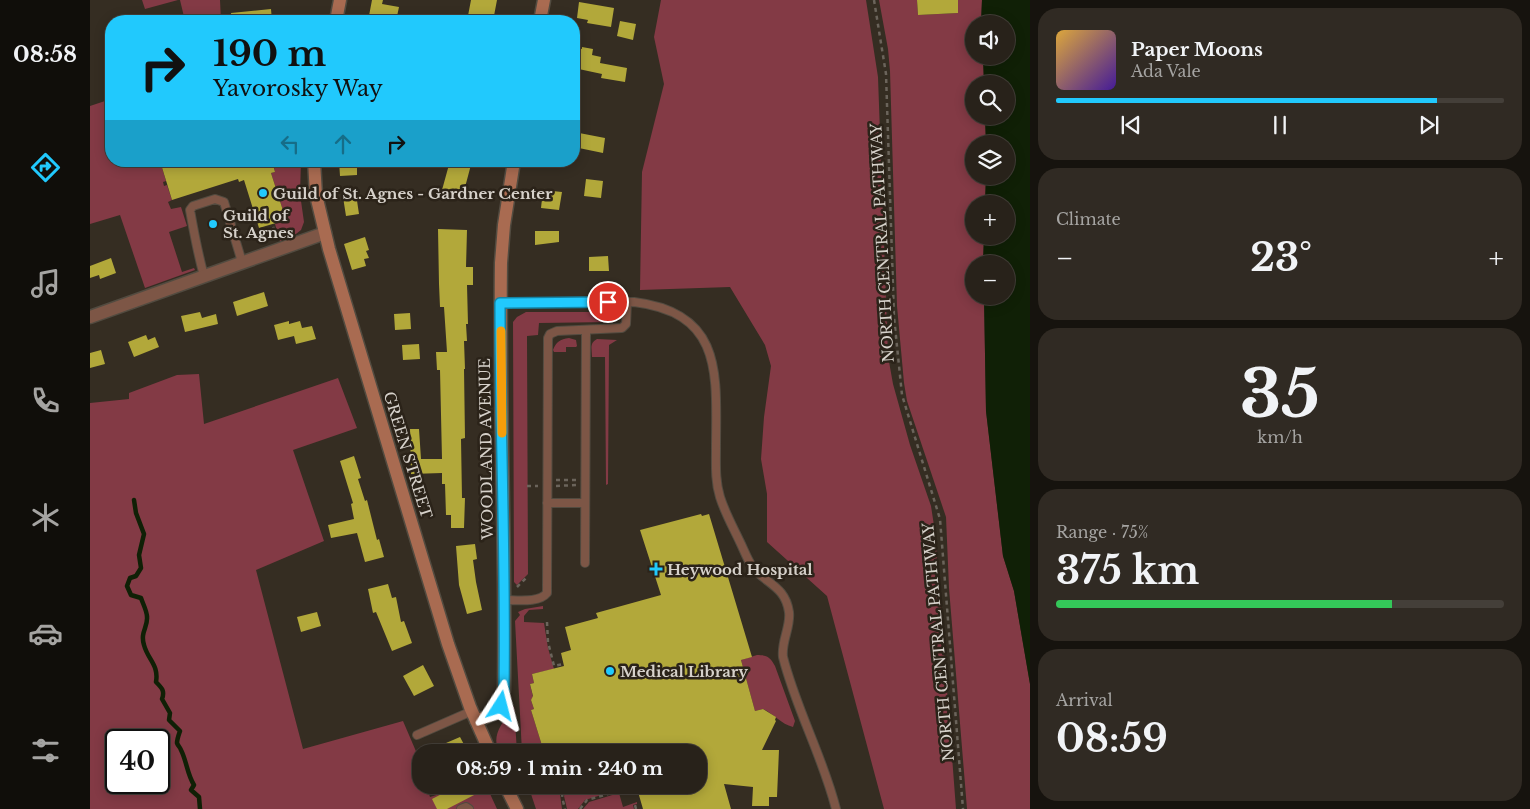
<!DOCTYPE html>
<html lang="en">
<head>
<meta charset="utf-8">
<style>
	:root { --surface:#28221a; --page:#302a23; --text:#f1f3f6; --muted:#a5a4a2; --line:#443f39; --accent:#21c9fd }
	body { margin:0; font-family:"Libre Baskerville",serif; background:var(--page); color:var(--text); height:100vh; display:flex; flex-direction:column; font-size:19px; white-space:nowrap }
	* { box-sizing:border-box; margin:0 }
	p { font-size:16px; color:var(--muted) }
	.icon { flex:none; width:28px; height:28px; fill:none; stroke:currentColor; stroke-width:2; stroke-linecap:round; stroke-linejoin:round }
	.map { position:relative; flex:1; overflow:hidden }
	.side { display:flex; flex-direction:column; gap:8px; padding:8px; background:#16130e; width:500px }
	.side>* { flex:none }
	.banner { position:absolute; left:15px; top:15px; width:475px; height:152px; border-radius:20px; box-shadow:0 2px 12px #0003,0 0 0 1px var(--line); background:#21c9fd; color:#111; overflow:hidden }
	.tools { position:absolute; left:875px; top:15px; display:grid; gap:10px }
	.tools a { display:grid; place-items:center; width:50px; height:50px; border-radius:50%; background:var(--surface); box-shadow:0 2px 12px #0003,0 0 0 1px var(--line); font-size:25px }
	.speed { position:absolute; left:15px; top:729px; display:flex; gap:10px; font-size:25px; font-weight:700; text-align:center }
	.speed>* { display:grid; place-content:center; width:65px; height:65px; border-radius:50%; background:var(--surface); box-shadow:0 2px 12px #0003,0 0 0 1px var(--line); line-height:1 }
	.speed .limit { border:2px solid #111; border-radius:8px; background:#fff; color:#111 }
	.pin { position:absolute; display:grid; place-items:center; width:42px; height:42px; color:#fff; margin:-21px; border:2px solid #fff; border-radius:50%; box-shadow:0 1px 5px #0007 }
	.me { position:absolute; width:55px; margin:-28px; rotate:9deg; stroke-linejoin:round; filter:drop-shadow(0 0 4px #0008) }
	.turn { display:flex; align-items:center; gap:18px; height:105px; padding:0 25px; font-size:22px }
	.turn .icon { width:65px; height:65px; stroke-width:2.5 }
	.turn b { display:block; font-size:35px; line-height:42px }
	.lanes { display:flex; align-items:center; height:48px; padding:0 25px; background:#0003; justify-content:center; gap:25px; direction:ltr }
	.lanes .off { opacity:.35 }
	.big { font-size:38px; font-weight:700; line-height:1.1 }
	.side .widget { flex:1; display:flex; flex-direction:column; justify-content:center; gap:8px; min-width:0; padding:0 18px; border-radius:20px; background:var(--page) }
	.side .dial { align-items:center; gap:0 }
	.dial b { font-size:65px; line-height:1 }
	.song { display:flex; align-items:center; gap:15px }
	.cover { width:60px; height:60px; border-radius:8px; background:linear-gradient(135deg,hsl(40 70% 55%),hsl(260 70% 35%)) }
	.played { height:5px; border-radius:2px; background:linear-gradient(90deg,var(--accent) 85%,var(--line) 85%) }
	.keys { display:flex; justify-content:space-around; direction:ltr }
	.heat { display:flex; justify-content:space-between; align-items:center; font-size:28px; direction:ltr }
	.charge { height:8px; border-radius:4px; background:linear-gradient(90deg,#34c759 75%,var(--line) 0) }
	.trip { position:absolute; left:322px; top:744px; width:295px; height:50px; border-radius:20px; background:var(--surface); box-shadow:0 2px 12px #0003,0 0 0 1px var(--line); font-weight:700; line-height:50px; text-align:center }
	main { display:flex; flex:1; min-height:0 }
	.tab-bar { display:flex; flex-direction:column; width:90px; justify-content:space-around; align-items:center; background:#100e0a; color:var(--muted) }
	.tab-bar .icon { width:35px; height:35px }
	.tab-bar .on { color:var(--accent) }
	.tab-bar b { font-size:22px; color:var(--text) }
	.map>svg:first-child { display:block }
	.green { fill:#833a45; fill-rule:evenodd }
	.water { fill:#102006 }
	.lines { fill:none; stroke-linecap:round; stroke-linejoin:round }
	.stream { stroke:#102006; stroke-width:4.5 }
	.building { fill:#b2a83a }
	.lane-casing { stroke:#524b40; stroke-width:10 }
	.street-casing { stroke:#524b40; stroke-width:15 }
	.secondary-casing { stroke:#524b40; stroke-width:15 }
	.path { stroke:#6b645b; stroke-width:2.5; stroke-dasharray:4 4; stroke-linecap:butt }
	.lane { stroke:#7d5646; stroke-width:8 }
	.street { stroke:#7d5646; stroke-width:12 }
	.secondary { stroke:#a96b51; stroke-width:12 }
	.route-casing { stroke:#1583a4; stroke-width:12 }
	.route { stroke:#21c9fd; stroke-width:9 }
	.slow { stroke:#f59e0b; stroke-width:9 }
	.poi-dot { fill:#21c9fd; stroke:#2b2319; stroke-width:2 }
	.labels { text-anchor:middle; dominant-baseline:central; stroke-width:5; stroke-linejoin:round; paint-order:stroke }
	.poi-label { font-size:15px; font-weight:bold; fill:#d6d1ca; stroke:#2b2319; text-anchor:start }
	.street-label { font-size:15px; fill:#d6d1ca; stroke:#2b2319 }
</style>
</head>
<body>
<main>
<nav class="tab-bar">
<b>08:58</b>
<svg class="icon on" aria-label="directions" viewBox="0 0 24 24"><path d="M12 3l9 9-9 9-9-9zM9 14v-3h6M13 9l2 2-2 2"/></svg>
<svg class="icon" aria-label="music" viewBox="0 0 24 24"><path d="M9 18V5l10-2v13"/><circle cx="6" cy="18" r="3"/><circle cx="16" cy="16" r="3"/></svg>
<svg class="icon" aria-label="phone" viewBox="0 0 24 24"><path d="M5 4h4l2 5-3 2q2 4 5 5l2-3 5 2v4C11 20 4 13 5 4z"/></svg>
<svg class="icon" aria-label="climate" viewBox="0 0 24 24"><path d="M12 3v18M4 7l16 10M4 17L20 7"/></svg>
<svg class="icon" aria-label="car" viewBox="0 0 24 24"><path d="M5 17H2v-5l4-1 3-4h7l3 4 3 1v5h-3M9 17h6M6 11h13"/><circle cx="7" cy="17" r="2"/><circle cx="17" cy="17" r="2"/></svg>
<svg class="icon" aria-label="filters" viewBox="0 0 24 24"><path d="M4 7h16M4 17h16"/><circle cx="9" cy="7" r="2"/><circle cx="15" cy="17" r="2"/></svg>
</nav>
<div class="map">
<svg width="940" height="809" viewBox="0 0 940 809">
	<rect width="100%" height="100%" fill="#352d22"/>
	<path class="green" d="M52,0H88L55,9Z
		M90,0H130L131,21H95Z
		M571,0H776L788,77L798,356L803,384L820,445L841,506L845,532L866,809H794L737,596L677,542V494L671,459L674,417L681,366L675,345L640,287L550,290L552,172L574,84L564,37Z
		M789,0H827L828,15L868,13V0H892L891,24H884V56H893L894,84H884V116H895L896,144H884V176H896L895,204H884V236H894L893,264H884V296H894L896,411L913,556L924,591L940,684V809H877L859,588L856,517L817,401L814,383L807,306L800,71L798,49Z
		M21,99V161H70L76,181L73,182L74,186L77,185L82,200L78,202L81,209L91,207L97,226L79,232L92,272L104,268L105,270L55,288L30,215L0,224V106Z
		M189,161H211L210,194L214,222L211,230L202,237L190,241L185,224L196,220L181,173L185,172L183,163Z
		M436,312H530C530,319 527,322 520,322L449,323L448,335L437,336L438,574L427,585L424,582V574L423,322L427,317Z
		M479,338L486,340L487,346L486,347H476V352H464L463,350C466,342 470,339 479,338Z
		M507,339L527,340L519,345L518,484L516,485L515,357H502C502,350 499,343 507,339Z
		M109,374L114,424L248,378L267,428L203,450L234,541L166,570L213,749L313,721L328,756L331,768V785H336L340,797L379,785H396L407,809H0V403L39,399V393L87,375ZM26,740H69V782H26Z
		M453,606V609L439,610L434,616V622L454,623L458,648L464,669L442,674L444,683L440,684L443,697L441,700L444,709L441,710L454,752H432L425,621L430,615L428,612L435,609Z
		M667,655C677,655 680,657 685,666L705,721L703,727C691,724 684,714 673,709L665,711L651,660Z
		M424,706L427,752H410C399,736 415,720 424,706Z
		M438,785H460L464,791L470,794L472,809H446Z
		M478,785H512L513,788L526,785L528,790L495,800L488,809H477L474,796Z
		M529,793L533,807L547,802V804L543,805L544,809H493L499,802Z"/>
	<path class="water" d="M892,0H940V684L924,591L913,556L896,411L894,296H916V264H893L894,236H916V204H895L896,176H916V144H896L895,116H916V84H894L893,56H916V24H891Z"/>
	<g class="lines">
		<path class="stream" d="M44,500L46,513L54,534L49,555L51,568L46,576L40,578L37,586L41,595L51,598C53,604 57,611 57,617C58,627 50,632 54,645C58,660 69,665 66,682C72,688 75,691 72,699L80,713L79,720L90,731C89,734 87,739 87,743C88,746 90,747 91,750C97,762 97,774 104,785L101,790L109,797L110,809"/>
	</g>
	<path class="building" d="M282,0H293L292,4L309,7L306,21H278Z
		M381,0H407L403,21H377Z
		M827,0H868V13L828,15Z
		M489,2L524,8L521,27L497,23L498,20L487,18Z
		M181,9L182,21H142L141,13Z
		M530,21L546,24L543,40L527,36Z
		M484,47L492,49V47L503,49L502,55L511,57L510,63L537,68L535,82L511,78L512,74L484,68Z
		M484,132L515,138L513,153L484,147Z
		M70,161H182L185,172L181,173L196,220L169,228L154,180L149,182L148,179L82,200Z
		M249,161H267V175L250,176Z
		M360,161H382L374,191L367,189L365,194L352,190Z
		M496,179L513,181L511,198L494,196Z
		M453,190L472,192L469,210L451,208Z
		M266,194L269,214L256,216L253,197Z
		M348,229L377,230L376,267H383V285H377L378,324H376L377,341H374L375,369H374L375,438L371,439L372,498H375L374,528H361V515H356L355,484H352V473L321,474L320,429H329L331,459H352L350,370H347L346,352H357L354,307H350L349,284Z
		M445,231H469V242L445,245Z
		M275,237L279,250L276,251L279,258L274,259L276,266L262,270L254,244Z
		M518,256L519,271H499V257Z
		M21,258L26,273L10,279L9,275L0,278V266Z
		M174,292L178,306L147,316L143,302Z
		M110,312L112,318L126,314L128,324L95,332L91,316Z
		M320,313L321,329L305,330L304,314Z
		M199,321V324L210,321L212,328L222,326L226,339L206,344L204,336L188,340L184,325Z
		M56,335L58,340L65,337L69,347L44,357L38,342Z
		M329,344L330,359L313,360L312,345Z
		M11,350L15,364L0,368V353Z
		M264,456L271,478L268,479L275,501L277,500L287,540L289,539L294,557L275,562L267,533L241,538L238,525L264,519L261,504L263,503L250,461Z
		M611,514L612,516L619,514L662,657L651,660L665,711L673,709L686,717L685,720L686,721L672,750H689L687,797H679V806H662L663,787L634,784L641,809H553L546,785H609V752H522L521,748L504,752H454L441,710L444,709L441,700L443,696L440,684L444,683L442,674L474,666L471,653L481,650L475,627L508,618L506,613L571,595L550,530Z
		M385,544L387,559L383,560L386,582L392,610L377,614L369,585L366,546Z
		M298,584L302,598L306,597L311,622L314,621L322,643L302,651L286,612L283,613L278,589Z
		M227,612L231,626L211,632L207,617Z
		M333,665L344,686L324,696L313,676Z
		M370,737L378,752H335Z
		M369,785H384L388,793L357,809H347L342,799Z"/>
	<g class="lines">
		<defs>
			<path id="lane" d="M114,276C108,254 104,233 100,210L103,206L125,199L134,202L152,262
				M411,303L544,302C635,313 626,377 626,448C626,465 625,481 630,497C635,513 643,527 650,542C654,550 657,559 662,566C675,584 695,585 699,612C701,627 691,641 693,657C706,709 733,757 746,809
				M457,503H495
				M495,563L496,330
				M415,600C428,600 449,603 457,593L458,338L460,334L467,331L532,328L536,324L537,302
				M327,735L382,711
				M371,809L376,807L379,809"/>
			<path id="street" d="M0,317L235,233"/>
			<path id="secondary" d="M246,21L250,0
				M450,21L454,0
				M224,161L226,195L239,249L358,644L380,707L400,752
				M386,721C406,713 412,712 414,689C416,547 409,405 411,263L414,225L424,161
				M415,785L427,809"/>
		</defs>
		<use href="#lane" class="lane-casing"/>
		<use href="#street" class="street-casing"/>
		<use href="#secondary" class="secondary-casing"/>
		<path class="path" d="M784,0L796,74L804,317L812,395L850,519L873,809
			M183,227L187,238
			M172,240L182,237
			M466,480H486
			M437,486H448
			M466,486L486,485
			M427,587L438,576
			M457,622L458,642L464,666L473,664
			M474,785L472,797L475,809
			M490,809L497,800L546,786
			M546,809L545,805H547"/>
		<use href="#lane" class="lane"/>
		<use href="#street" class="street"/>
		<use href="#secondary" class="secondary"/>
	</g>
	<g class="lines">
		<defs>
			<path id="route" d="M411,706L413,702L414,689C416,561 410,432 410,303L518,302"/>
		</defs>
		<use href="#route" class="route-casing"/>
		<use href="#route" class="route"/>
		<path class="slow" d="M411,331L412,433"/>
	</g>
	<g class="poi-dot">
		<circle cx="173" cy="193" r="5"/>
		<circle cx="123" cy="224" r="5"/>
		<path d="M563.5 561.5h5v5h5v5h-5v5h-5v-5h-5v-5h5z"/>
		<circle cx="520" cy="671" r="5"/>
	</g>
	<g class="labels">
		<g class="poi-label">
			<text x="183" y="193">Guild of St. Agnes - Gardner Center</text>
			<text x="133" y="215">Guild of<tspan x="133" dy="17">St. Agnes</tspan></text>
			<text x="577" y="569">Heywood Hospital</text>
			<text x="530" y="671">Medical Library</text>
		</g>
		<g class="street-label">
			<text transform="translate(792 243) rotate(-93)">NORTH CENTRAL PATHWAY</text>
			<text transform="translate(396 449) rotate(-91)">WOODLAND AVENUE</text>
			<text transform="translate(318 455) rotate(73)">GREEN STREET</text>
			<text transform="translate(848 642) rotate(-95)">NORTH CENTRAL PATHWAY</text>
		</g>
	</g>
</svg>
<div class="tools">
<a><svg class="icon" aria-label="sound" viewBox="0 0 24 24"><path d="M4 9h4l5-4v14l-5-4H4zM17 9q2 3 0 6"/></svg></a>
<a><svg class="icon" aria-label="search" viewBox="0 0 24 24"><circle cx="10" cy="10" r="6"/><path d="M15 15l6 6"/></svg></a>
<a><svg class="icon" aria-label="layers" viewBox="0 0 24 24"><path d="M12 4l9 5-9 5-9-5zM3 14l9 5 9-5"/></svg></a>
<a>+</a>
<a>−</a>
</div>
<div class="speed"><div class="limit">40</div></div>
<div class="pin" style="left:518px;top:302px;background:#d93025"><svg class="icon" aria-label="arrive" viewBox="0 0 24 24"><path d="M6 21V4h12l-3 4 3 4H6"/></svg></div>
<svg class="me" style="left:411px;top:706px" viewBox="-20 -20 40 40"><path d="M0-17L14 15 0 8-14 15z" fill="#21c9fd" stroke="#fff" stroke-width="4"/></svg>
<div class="trip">08:59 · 1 min · 240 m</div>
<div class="banner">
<div class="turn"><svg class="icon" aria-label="right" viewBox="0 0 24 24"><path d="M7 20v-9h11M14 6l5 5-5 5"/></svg><div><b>190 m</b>Yavorosky Way</div></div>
<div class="lanes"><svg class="icon off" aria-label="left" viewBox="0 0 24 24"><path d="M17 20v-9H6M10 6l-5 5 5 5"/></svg><svg class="icon off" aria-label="ahead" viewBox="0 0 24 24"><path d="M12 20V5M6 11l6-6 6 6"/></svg><svg class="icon" aria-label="right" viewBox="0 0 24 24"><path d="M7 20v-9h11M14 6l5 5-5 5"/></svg></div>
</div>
</div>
<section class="side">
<div class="widget">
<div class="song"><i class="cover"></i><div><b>Paper Moons</b><p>Ada Vale</p></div></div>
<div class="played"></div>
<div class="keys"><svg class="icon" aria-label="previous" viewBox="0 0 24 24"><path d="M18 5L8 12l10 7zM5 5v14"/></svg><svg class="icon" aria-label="pause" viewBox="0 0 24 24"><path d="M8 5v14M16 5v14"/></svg><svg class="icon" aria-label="next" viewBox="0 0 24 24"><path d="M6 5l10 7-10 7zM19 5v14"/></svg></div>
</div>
<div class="widget"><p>Climate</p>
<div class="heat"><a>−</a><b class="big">23°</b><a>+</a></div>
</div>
<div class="widget dial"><b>35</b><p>km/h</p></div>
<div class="widget"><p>Range · 75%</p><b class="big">375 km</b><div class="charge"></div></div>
<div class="widget"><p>Arrival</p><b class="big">08:59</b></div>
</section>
</main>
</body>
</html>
